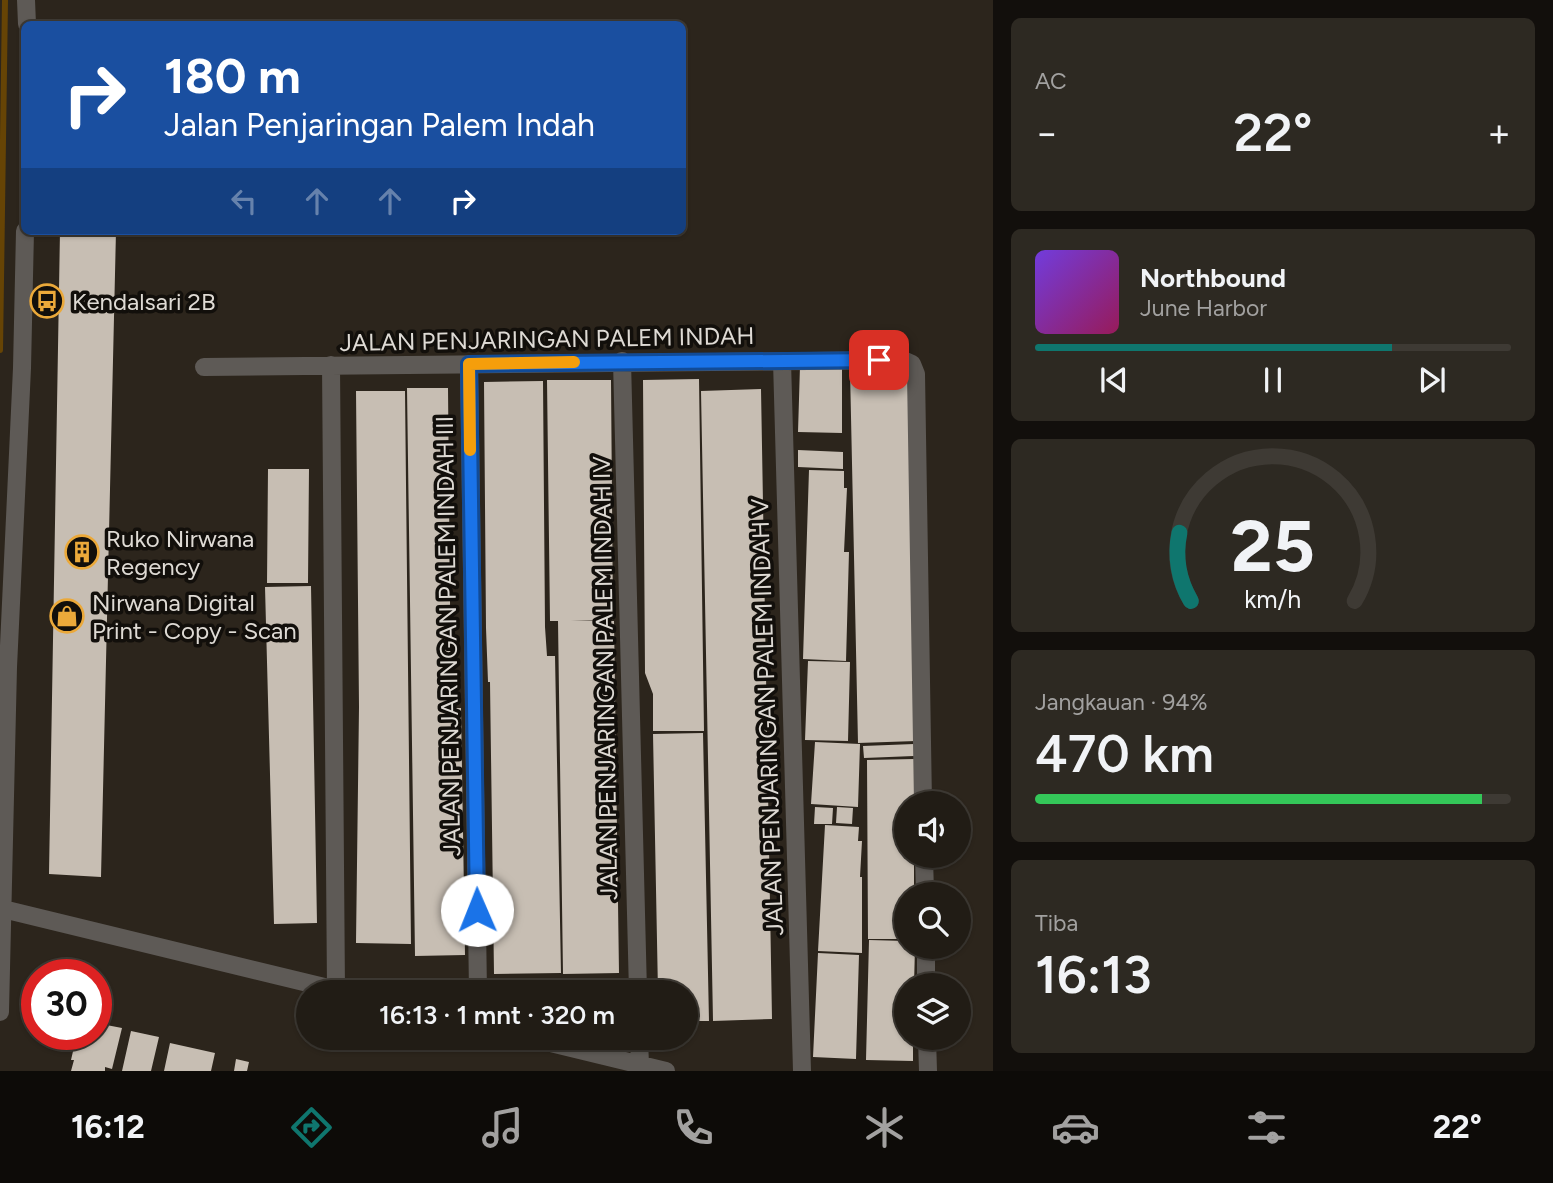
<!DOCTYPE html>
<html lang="id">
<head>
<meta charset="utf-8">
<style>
	:root { --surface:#211c15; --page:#2d2922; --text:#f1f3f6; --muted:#a2a1a0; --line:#3e3a34; --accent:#0f766e }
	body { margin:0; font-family:Figtree,sans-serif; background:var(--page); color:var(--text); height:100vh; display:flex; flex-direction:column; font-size:26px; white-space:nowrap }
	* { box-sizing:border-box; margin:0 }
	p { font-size:23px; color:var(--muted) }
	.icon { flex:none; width:38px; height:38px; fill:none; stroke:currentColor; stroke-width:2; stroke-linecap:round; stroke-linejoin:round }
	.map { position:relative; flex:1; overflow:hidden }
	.details { display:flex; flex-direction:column; gap:18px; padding:18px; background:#120f0c; width:560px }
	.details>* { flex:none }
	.banner { position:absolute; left:21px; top:21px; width:665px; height:214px; border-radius:10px; box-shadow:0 2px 5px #0004,0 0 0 2px var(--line); background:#1a4fa0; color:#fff; overflow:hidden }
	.tools { position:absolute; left:894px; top:791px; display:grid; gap:14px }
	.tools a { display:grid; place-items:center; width:77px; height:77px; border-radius:50%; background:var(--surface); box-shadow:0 2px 5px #0004,0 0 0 2px var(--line); font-size:35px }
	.speed { position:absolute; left:21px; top:959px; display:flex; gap:14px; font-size:35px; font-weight:700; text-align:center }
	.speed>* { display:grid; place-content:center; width:91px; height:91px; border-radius:50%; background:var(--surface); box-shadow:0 2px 5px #0004,0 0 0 2px var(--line); line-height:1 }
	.speed .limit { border:10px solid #d22; background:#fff; color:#111 }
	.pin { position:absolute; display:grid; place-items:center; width:60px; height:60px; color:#fff; margin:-30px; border-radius:14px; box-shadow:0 4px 10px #0006 }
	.me { position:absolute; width:77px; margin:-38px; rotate:359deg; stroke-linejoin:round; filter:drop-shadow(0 0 5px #0008) }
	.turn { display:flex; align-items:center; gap:24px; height:147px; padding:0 28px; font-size:32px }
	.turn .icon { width:91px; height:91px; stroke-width:2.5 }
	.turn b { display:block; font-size:49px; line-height:60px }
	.lanes { display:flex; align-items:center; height:66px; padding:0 28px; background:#0003; justify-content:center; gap:35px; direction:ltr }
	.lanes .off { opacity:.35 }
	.big { font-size:52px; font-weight:600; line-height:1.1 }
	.details .tile { flex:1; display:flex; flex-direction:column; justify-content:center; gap:10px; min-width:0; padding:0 24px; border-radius:10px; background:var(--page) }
	.details .dial { align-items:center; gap:0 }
	.dial svg { height:182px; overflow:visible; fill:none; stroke:var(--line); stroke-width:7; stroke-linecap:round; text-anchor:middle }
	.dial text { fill:var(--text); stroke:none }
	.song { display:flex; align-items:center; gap:21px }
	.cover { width:84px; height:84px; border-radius:10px; background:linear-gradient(135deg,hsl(260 70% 55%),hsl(330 70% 35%)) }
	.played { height:7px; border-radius:4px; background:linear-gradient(90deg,var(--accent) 75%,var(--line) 75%) }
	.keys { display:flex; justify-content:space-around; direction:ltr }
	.heat { display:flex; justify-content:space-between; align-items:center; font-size:38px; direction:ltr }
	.charge { height:10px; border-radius:5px; background:linear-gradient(90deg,#34c759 94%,var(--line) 0) }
	.trip { position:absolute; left:296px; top:980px; width:402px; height:70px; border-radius:35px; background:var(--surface); box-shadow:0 2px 5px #0004,0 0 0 2px var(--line); font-weight:600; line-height:70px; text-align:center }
	.tabs { display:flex; height:112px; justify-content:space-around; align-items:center; background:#0d0b08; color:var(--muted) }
	.tabs .icon { width:49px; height:49px }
	.tabs .current { color:var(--accent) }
	.tabs b { font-size:32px; color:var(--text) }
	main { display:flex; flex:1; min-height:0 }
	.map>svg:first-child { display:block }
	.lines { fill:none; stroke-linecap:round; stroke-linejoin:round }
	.stream { stroke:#664405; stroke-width:6 }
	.building { fill:#c7beb3 }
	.minor { stroke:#5e5a56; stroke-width:18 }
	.route-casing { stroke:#114b97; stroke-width:18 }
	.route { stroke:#1a73e8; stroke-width:12 }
	.slow { stroke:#f59e0b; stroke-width:12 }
	.labels { text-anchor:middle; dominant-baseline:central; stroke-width:7; stroke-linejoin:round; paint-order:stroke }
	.poi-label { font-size:24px; fill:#dedad4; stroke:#120f0b; text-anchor:start }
	.street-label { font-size:24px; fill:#dedad4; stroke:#120f0b }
</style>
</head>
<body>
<main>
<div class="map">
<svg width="993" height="1071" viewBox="0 0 993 1071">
	<rect width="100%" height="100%" fill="#2c251c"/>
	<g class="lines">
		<path class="stream" d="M0,350L5,0"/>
	</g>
	<path class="building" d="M60,231H116L101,877L49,874Z
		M800,366L842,367V433L798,432Z
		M909,369L916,741L858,743L850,370Z
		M699,379L704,731H653V694L645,673L643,380Z
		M547,380H611L613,620L571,621H614L619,973L563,974L558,621H550Z
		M543,381L545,627L547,656H555L561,973L494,974L490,682H488L486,628L484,382Z
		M407,388H448L451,708H461L465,955L415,956Z
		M761,389L772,1019L713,1021L701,391Z
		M356,391H405L411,944L356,943L359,707Z
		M798,450L843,452V469L798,467Z
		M268,469H309L308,583H267Z
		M809,470L844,471V488H847L844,552H849L846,661L803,659Z
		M311,586L317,923L274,924L265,587Z
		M808,661L850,662L848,741L805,740Z
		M703,733L709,1021H686V992H658L653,734Z
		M815,742L860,744L858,807L811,804Z
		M914,744V756L864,758L863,746Z
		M914,759V803H906V856H914V894H906V939H868L867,760Z
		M815,807L833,808L832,824H814Z
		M837,807L853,808L852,824L836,823Z
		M825,825L859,827L858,841H862L860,877H862V953L818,951Z
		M869,940L906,941V947H915L914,985H906V1038H913V1061L866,1060Z
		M818,953L859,955L856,1059L813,1057Z
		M96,1023L122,1028L112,1069L105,1067V1071H71L74,1060H71L77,1034H96Z
		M131,1031L159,1037L151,1071H122Z
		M170,1043L215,1053L211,1071H164Z
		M236,1059L249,1062L247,1071H234Z"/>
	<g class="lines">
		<path class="minor" d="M26,0L27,24
			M622,361L638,992
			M782,361L802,1071
			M469,364L478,992
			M331,365L336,990
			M204,367L903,360L912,364L916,374L923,803
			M924,856L925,894
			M3,909L345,992
			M926,947V985
			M0,1012L8,667L22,368L25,231
			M530,1038L666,1071
			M639,1038L640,1065
			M927,1038L928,1071"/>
	</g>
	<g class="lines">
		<defs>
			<path id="route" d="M477,910L469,364L879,360"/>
		</defs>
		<use href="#route" class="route-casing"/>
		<use href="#route" class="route"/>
		<path class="slow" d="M470,450L469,364L574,362"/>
	</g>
	<defs>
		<symbol id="bus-ring" viewBox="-11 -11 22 22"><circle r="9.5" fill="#120f0b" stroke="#eba93a" stroke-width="1.5"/><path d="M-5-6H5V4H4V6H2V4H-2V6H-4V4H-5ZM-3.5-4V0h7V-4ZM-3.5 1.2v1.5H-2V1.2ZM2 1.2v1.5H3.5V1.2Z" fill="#eba93a"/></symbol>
		<symbol id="building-ring" viewBox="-11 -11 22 22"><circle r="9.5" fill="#120f0b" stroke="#eba93a" stroke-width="1.5"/><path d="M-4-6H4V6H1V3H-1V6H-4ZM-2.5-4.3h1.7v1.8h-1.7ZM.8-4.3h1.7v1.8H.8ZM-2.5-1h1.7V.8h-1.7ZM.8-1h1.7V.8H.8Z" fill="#eba93a"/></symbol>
		<symbol id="shop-ring" viewBox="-11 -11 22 22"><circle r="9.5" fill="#120f0b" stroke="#eba93a" stroke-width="1.5"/><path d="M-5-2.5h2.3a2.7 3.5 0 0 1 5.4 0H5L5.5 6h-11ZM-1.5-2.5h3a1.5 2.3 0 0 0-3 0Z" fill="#eba93a"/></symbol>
	</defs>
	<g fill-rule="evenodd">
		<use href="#bus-ring" x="28" y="282" width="38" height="38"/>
		<use href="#building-ring" x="63" y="533" width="38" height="38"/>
		<use href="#shop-ring" x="48" y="597" width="38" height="38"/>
	</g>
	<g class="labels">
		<g class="poi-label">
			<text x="72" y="301">Kendalsari 2B</text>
			<text x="106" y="538">Ruko Nirwana<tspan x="106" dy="28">Regency</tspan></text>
			<text x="92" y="602">Nirwana Digital<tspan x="92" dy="28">Print - Copy - Scan</tspan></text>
		</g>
		<g class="street-label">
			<text transform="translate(547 339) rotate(-1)">JALAN PENJARINGAN PALEM INDAH</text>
			<text transform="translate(448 636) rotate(-91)">JALAN PENJARINGAN PALEM INDAH III</text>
			<text transform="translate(605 678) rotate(-91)">JALAN PENJARINGAN PALEM INDAH IV</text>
			<text transform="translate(767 717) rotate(-92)">JALAN PENJARINGAN PALEM INDAH V</text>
		</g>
	</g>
</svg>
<div class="tools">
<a><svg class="icon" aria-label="sound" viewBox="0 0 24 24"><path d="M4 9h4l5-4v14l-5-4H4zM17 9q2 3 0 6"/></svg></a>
<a><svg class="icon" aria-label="search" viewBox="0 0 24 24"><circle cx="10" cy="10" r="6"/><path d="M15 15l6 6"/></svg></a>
<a><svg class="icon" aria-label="layers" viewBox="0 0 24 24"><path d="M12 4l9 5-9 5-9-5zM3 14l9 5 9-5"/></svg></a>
</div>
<div class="speed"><div class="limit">30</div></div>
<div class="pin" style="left:879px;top:360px;background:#d93025"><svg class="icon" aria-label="arrive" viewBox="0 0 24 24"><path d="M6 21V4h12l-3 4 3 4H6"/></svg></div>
<svg class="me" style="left:477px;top:910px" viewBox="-20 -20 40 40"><circle r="19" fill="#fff"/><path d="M0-13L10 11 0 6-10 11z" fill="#1a73e8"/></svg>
<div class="trip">16:13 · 1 mnt · 320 m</div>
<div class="banner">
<div class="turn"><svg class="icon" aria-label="right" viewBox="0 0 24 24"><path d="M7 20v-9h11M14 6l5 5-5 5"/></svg><div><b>180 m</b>Jalan Penjaringan Palem Indah</div></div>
<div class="lanes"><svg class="icon off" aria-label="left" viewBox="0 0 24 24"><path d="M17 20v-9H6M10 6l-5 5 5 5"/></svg><svg class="icon off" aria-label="ahead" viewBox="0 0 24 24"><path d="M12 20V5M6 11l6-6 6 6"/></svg><svg class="icon off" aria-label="ahead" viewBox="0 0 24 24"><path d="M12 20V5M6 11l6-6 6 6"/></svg><svg class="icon" aria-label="right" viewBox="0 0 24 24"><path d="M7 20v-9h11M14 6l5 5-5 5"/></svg></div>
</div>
</div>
<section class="details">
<div class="tile"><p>AC</p>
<div class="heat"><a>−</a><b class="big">22°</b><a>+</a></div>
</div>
<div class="tile">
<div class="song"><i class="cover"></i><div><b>Northbound</b><p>June Harbor</p></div></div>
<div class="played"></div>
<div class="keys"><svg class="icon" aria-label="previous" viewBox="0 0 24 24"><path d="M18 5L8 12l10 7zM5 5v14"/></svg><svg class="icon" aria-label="pause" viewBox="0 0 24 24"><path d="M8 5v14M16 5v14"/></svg><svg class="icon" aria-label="next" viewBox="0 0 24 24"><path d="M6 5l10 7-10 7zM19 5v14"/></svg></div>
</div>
<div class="tile dial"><svg viewBox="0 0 100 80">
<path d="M14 69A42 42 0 1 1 86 69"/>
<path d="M14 69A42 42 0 0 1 9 39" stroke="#0f766e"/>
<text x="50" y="56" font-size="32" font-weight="700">25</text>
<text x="50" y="72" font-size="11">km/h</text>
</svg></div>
<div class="tile"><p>Jangkauan · 94%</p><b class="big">470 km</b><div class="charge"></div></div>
<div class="tile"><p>Tiba</p><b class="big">16:13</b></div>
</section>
</main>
<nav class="tabs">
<b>16:12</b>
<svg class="icon current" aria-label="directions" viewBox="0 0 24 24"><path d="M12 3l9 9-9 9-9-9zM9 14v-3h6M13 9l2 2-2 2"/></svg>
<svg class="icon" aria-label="music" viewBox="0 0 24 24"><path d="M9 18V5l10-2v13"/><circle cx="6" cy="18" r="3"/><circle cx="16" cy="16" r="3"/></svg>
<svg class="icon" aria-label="phone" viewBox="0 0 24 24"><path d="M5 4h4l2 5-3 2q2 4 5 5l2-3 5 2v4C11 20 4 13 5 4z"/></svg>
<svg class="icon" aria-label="climate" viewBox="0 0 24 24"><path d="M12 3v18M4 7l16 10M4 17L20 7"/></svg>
<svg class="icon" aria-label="car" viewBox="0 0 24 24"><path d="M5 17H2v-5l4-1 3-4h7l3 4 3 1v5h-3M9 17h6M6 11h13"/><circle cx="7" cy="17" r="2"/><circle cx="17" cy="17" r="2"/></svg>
<svg class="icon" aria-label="filters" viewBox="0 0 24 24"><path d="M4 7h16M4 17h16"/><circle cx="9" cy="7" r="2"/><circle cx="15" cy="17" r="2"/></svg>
<b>22°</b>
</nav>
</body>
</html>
